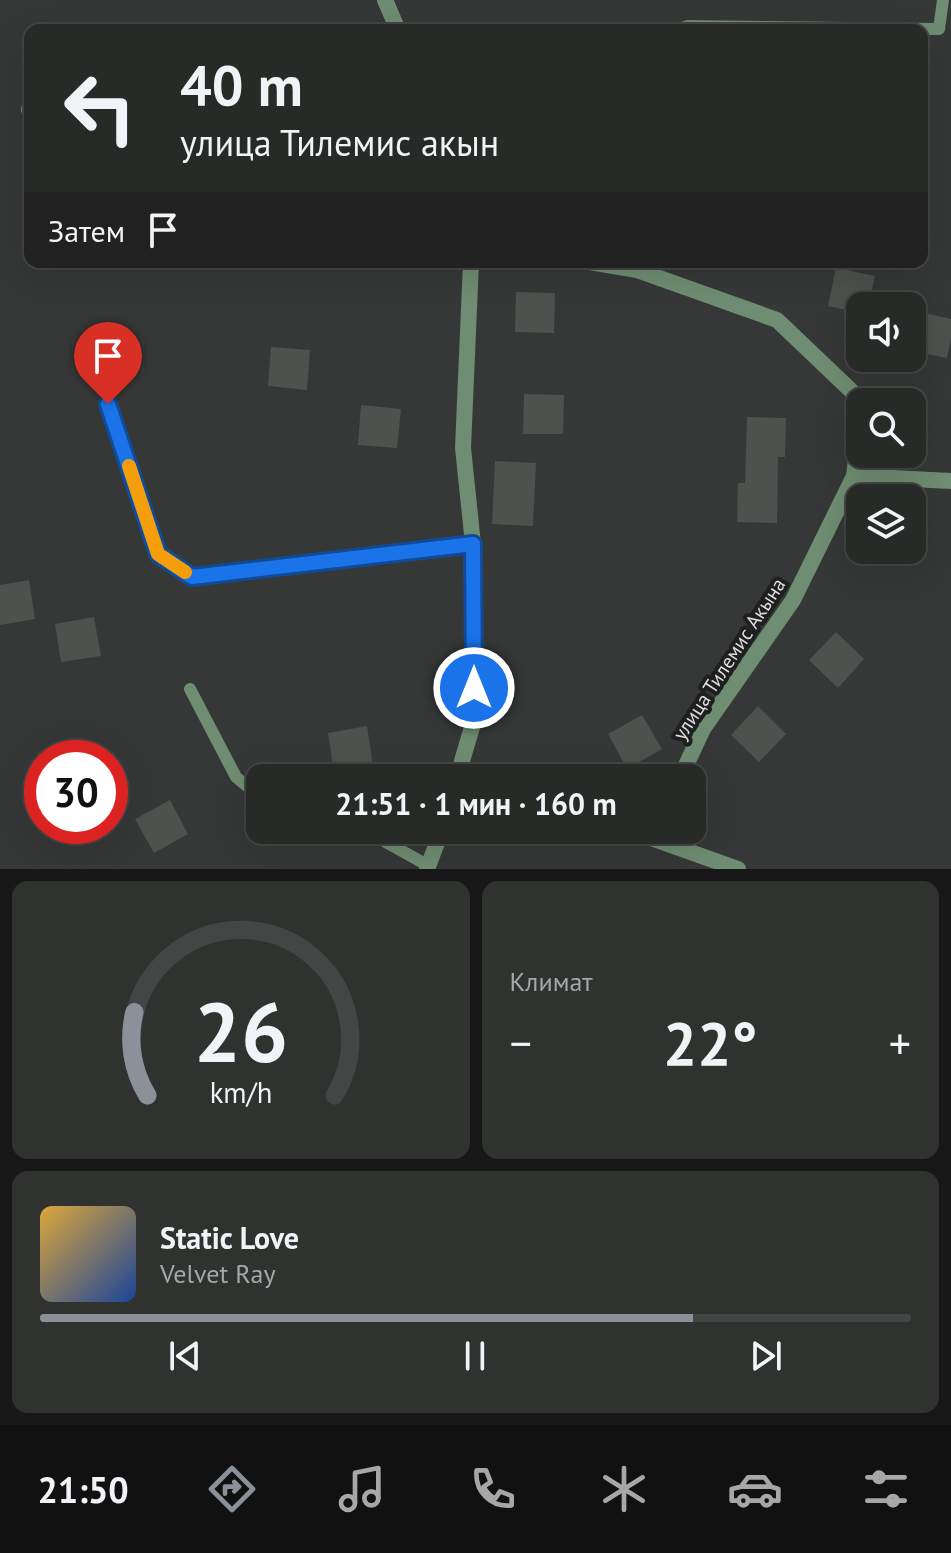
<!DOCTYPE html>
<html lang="ru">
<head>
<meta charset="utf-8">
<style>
	:root { --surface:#282a28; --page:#303230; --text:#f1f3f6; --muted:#a5a7a8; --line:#444645; --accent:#8c9099 }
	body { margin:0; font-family:"PT Sans",sans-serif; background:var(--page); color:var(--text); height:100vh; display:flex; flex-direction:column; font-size:30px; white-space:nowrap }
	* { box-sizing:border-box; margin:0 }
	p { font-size:26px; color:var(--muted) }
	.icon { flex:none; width:44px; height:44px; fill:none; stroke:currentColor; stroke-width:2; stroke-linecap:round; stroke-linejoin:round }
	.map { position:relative; height:869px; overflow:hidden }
	.sheet { display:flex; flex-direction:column; gap:12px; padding:12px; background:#161716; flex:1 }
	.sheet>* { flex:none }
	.guide { position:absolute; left:24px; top:24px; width:904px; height:244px; border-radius:16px; box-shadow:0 8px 32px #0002,0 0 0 2px var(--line); background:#282a28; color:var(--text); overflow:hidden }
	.buttons { position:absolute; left:846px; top:292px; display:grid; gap:16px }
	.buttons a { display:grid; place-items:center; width:80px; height:80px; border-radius:16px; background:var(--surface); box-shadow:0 8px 32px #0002,0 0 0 2px var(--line); font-size:40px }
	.speed { position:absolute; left:24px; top:740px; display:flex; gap:16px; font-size:40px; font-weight:700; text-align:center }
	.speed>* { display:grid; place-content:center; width:104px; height:104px; border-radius:50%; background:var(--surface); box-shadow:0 8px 32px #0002,0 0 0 2px var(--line); line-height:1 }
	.speed .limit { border:12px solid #d22; background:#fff; color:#111 }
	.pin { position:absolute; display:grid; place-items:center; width:68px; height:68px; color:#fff; margin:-82px -34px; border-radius:50% 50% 50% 0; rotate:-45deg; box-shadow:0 0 8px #0007 }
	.pin .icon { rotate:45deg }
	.me { position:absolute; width:88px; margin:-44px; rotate:0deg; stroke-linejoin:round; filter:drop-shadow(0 0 6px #0008) }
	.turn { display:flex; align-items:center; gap:28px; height:168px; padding:0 24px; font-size:36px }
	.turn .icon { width:104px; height:104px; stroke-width:2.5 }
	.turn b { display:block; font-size:56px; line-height:68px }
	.then { display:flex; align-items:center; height:76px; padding:0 24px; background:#0003; gap:16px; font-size:30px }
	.big { font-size:60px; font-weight:700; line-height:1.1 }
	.sheet .tile { flex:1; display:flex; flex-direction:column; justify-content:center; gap:12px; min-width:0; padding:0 28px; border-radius:16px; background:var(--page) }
	.sheet .dial { align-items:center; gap:0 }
	.dial svg { height:208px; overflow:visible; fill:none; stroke:var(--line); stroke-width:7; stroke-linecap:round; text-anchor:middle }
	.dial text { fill:var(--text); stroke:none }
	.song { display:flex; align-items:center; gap:24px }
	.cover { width:96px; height:96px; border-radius:12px; background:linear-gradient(135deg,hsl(40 70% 55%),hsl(220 70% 35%)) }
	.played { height:8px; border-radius:4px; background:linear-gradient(90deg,var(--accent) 75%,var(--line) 75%) }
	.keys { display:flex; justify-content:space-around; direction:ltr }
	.heat { display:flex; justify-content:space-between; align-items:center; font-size:44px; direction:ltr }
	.sheet .tiles { flex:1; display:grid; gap:12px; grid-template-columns:1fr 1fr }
	.tile:last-child { grid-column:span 2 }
	.trip { position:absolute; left:246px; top:764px; width:460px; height:80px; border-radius:16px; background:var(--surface); box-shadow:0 8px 32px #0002,0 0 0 2px var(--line); font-weight:700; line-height:80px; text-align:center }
	.dock { display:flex; height:128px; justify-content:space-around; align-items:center; background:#101110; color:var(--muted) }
	.dock .icon { width:56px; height:56px }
	.dock .selected { color:var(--accent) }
	.dock b { font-size:36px; color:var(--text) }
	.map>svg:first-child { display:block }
	.building { fill:#4e514e }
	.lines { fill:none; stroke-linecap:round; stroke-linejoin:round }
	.lane { stroke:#6f8d72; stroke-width:12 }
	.street { stroke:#6f8d72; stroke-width:16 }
	.route-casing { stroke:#114b97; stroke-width:20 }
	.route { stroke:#1a73e8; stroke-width:14 }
	.slow { stroke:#f59e0b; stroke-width:14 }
	.labels { text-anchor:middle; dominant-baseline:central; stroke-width:8; stroke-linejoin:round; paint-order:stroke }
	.street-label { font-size:20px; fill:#dddfdd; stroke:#1e1f1e }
</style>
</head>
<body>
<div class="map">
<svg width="951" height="869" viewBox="0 0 951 869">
	<rect width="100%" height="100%" fill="#353836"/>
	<path class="building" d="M836,268L875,276L868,306H860V313L828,306Z
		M516,292L555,293L554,333L515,332Z
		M916,311L951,319V338L947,358L912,351V332Z
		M271,347L310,350L307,390L268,386Z
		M524,394L564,395L563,434H523Z
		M361,405L401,409L397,448L358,445Z
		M747,417L786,418L785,457H778L777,523L737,522L738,483H745Z
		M495,461L536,463L533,526L492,524Z
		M29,580L35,619L0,625V585Z
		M94,617L101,656L61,662L55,624Z
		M836,632L864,659L838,688L809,660Z
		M758,706L786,734L759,762L731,735Z
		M642,715L662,749L627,769L608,734Z
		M367,726L373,765L334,772L328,733Z
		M170,800L188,834L154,853L135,819Z"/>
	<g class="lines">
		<path class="lane" d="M677,30L688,26L939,29L943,0
			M190,689L236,777L260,797
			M364,830L429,866"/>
		<path class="street" d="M385,0L398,30
			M29,110L30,104
			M590,262L637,270L777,320L863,402
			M108,404L158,554L192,577L473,544
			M854,476L951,481
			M457,778L475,717L473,544L463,448L471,262
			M680,778L703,729L793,600L854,476L860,428
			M441,831L651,838L655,830
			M651,838L738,869
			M427,869L442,830"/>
	</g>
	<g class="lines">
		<defs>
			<path id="route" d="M108,404L158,554L192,577L473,544L474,688"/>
		</defs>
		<use href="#route" class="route-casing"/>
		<use href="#route" class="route"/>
		<path class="slow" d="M129,466L158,554L185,572"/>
	</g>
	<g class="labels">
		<g class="street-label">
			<text transform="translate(729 659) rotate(-57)">улица Тилемис Акына</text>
		</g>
	</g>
</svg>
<div class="buttons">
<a><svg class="icon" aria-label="sound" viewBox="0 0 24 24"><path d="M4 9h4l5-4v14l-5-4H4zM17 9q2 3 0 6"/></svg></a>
<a><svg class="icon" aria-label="search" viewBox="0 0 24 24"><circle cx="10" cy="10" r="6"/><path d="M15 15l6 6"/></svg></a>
<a><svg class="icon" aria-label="layers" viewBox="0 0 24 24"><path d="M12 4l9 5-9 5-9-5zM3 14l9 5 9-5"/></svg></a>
</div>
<div class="speed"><div class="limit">30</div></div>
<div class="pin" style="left:108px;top:404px;background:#d93025"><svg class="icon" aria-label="arrive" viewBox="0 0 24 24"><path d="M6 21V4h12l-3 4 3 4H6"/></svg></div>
<svg class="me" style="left:474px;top:688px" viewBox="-20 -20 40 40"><circle r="17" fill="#1a73e8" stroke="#fff" stroke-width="3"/><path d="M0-11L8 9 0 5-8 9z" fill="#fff"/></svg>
<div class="trip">21:51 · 1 мин · 160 m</div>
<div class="guide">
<div class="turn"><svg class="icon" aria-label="left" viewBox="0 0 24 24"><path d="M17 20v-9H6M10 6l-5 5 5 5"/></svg><div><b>40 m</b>улица Тилемис акын</div></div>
<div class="then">Затем<svg class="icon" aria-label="arrive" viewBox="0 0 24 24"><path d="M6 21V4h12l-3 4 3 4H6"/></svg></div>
</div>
</div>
<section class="sheet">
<div class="tiles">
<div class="tile dial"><svg viewBox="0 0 100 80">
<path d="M14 69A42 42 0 1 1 86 69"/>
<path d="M14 69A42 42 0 0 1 9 37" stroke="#8c9099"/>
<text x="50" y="56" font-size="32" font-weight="700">26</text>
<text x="50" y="72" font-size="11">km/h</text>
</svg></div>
<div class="tile"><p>Климат</p>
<div class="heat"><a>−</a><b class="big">22°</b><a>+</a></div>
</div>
<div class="tile">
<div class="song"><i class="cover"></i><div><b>Static Love</b><p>Velvet Ray</p></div></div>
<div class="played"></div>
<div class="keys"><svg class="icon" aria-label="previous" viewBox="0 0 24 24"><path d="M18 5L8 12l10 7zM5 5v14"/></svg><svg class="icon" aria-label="pause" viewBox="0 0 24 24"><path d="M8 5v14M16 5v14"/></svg><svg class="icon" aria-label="next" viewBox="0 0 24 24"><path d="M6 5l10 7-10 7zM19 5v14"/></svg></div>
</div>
</div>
</section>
<nav class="dock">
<b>21:50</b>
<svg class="icon selected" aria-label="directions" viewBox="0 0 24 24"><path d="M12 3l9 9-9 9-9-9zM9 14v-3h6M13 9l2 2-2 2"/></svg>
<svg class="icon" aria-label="music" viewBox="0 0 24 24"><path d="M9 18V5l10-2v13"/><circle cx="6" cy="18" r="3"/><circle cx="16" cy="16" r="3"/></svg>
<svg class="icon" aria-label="phone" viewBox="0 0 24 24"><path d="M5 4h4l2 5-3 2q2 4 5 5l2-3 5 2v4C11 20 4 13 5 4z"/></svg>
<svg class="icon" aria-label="climate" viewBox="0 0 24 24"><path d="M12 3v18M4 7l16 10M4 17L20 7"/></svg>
<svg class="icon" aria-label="car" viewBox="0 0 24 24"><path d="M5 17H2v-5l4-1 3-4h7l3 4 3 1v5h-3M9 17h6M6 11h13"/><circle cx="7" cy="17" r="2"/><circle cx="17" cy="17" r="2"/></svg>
<svg class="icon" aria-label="filters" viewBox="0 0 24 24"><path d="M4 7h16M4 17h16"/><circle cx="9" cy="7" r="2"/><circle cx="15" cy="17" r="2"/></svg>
</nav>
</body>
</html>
